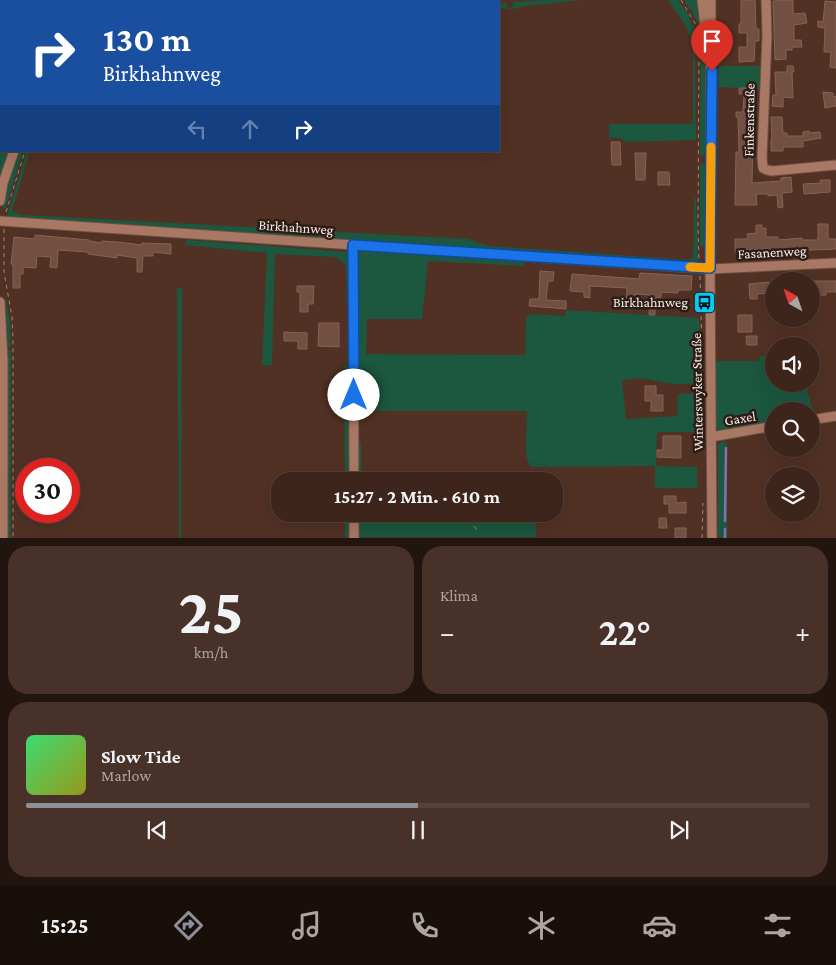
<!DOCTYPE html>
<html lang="de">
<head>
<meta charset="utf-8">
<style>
	:root { --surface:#3d251b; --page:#483128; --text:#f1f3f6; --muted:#ada5a3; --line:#56423a; --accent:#8c9099 }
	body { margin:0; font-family:"Crimson Pro",serif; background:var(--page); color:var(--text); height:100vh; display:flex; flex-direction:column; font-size:19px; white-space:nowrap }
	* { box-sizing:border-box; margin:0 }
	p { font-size:16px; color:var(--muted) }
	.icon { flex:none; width:28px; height:28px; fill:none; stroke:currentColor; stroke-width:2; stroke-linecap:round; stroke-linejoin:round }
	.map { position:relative; height:538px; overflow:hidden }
	.details { display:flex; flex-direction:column; gap:8px; padding:8px; background:#22140f; flex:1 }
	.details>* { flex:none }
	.banner { position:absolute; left:0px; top:0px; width:500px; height:152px; box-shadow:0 5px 20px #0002,0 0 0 1px var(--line); background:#1a4fa0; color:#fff; overflow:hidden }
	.needle { width:32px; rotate:320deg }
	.controls { position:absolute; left:765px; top:272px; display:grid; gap:10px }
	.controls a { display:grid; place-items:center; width:55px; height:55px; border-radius:50%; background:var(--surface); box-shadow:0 5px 20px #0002,0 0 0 1px var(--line); font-size:25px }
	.speed { position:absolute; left:15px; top:458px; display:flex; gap:10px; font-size:25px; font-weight:700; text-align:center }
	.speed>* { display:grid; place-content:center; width:65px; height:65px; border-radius:50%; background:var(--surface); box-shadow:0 5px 20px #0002,0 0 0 1px var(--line); line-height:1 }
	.speed .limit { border:8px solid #d22; background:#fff; color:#111 }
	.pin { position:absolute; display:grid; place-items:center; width:42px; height:42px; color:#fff; margin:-51px -21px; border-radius:50% 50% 50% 0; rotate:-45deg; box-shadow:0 0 5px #0007 }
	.pin .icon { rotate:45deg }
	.me { position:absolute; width:55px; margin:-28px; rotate:0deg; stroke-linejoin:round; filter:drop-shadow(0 0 4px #0008) }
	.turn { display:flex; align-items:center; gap:18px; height:105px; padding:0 20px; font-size:22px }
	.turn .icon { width:65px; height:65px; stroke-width:2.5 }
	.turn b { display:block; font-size:35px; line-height:42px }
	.lanes { display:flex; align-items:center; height:48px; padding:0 20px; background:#0003; justify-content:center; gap:25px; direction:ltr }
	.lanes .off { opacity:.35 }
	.big { font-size:38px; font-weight:700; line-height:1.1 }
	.details .card { flex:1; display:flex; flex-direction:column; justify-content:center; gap:8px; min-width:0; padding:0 18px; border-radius:20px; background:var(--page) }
	.details .dial { align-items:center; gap:0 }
	.dial b { font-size:65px; line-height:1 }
	.song { display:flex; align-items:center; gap:15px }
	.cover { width:60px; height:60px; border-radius:8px; background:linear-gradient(135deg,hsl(140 70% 55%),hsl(60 70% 35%)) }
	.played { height:5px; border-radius:2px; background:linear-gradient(90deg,var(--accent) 50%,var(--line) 50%) }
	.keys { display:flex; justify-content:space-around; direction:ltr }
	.heat { display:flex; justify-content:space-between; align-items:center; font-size:28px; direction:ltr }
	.details .tiles { flex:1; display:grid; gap:8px; grid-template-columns:1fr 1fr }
	.card:last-child { grid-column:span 2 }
	.trip { position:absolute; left:271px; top:472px; width:292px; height:50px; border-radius:20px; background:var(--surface); box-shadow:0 5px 20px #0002,0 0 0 1px var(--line); font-weight:700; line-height:50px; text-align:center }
	.tabs { display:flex; height:80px; justify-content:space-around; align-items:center; background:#180f0b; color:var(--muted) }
	.tabs .icon { width:35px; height:35px }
	.tabs .current { color:var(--accent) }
	.tabs b { font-size:22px; color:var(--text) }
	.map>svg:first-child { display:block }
	.green { fill:#1c573f }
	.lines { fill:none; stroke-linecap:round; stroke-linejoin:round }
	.stream { stroke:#7d72b3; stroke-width:2.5 }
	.building { fill:#714f41; stroke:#876355 }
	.minor-casing { stroke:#6c4f43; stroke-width:11 }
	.path { stroke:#9f867c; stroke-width:1; stroke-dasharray:4 4; stroke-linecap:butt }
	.minor { stroke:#a97864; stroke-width:9 }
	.route-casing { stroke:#114b97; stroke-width:12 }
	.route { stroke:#1a73e8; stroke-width:9 }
	.slow { stroke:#f59e0b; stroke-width:9 }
	.labels { text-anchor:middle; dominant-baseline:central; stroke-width:5; stroke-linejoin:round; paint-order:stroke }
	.street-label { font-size:14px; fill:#fcebe4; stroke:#2c1d17 }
	.poi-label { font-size:14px; fill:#fcebe4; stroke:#2c1d17; text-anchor:end }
</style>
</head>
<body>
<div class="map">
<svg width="836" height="538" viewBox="0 0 836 538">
	<rect width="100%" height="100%" fill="#513124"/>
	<path class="green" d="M0,0H72L1,1L0,81Z
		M550,0H582L525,6L514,9L499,8V3H506L508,8L513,7V2Z
		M668,0H678L688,14L697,37L695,55L696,140L626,142L621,138H609V124H693V42L684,23Z
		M684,0H698L707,75V150L706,153L700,157L701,31L693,13Z
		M719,66H760L759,89L718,87Z
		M1,97V151H9L0,181Z
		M18,151H23L5,210L3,207L6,189Z
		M27,151H30L12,210L14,212L23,215L469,239L478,243L490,246L689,260L693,257L694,199L696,198L698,261L693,263L692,266L21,219L7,216Z
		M700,163L703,164L707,168L704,247L700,246Z
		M186,240L348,252L349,257L351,301L347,302L346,265L336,257L275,254L272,365H262L267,253L185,245Z
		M356,249L523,259L524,266L428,261L422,319H367L366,354L525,355L526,320L529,314L565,316L566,310L699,318L701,383C692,383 682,385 673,384C655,382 643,375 622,381L626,419L677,416L678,394L701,393V432H657L656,466L697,467V488H655V466L531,467C522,458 528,424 527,411H357V441L361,443L362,481H355Z
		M182,288L181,537L179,538L177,289Z
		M6,299L10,323L11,347H7L4,300Z
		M7,350H11V538L7,537Z
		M761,356L774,357V384H805L814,413H811V411H774V420L718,431L716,425V361H757Z
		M344,366H352V481H345Z
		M721,442H725L727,444V537H718V445Z
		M345,514H352V537H345Z
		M356,514H535L536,537H356Z"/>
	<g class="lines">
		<path class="stream" d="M164,1L165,0
			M0,74L1,73
			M725,521L726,448
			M725,538V529"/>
	</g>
	<path class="building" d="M741,0H755L756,29H759V41H755L754,61L739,62V47H747V33H739V24H741Z
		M793,0V14L805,13L807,23L794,25V40H801L802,47H792V50H786V59L775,60L773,1Z
		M825,1L836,2V68L830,67L831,52H824L825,28L818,27V21L823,22Z
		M787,66H793L794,72H792L793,98L783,97V107L772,106L773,95H776L775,72H787Z
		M739,88H749V94H754L752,183L781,181V178L791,177L792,192L782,193L783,207L778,208L777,195L768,196V194H756L757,205H735L736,152H739L738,117H736V112H743L744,94H739Z
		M823,92L833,93V97L836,96V106L825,108Z
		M771,117H782L783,133H787V136H803V132L809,131V133L820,132L821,138L803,141V147H783V151H771V139H772Z
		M611,142H620L621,165H612Z
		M635,153H646L645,180H636Z
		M658,172H669L670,185H658Z
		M820,180H830V192L804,194L803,184L821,183Z
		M818,224H828V239H836V249L787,251V249L768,250V249L744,250V252H735V239H748L747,234L756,233V225H762V228H766V237H778V240L802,238V240H818Z
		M35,235L89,240V241L102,243V241L118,242L142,245V243L171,244V254L153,252V256H143L142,272H137V258L117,255V258L88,254V252L58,250L57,268L50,267L51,257L37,256L36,268L23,267V274H20V288H13V264H11L14,237L35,239Z
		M540,271L554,272L553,281H548L546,300L566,301V309L529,306L530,299H539Z
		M640,273L692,276L691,290H678V293L661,292V298L656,297L655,301V315H649L650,295L635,294L634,309H626L627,288L590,286V298L584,297V292L570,291L572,274L639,279Z
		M811,281H836V292H826V295H811Z
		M769,282L770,293L757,294V299H750L749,284Z
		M297,286H314L313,304H308V312H300V292H297Z
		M738,315H752V332H738Z
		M319,323H339V347L318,346Z
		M284,332L307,333V349H298V341H284Z
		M746,336H757V345H747Z
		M645,386H656V395H663V411H651V401H645Z
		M663,436H681V458L657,457V450H663Z
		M664,496H676V503L686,502V513H669V504H664Z
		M659,518H666L667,528H659Z
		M675,528H686V538H675Z"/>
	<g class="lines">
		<defs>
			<path id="minor" d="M702,0L707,44
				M711,0L710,269L712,538
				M766,0L767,36L762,158L763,168L767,170L772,171L836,165
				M139,1L141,0
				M0,94L1,93
				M0,201L3,183L14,151
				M0,221L710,269L836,263
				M353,245L354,481
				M0,302L3,360V538
				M811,420L836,416
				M711,437L774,426
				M354,538V514"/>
		</defs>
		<use href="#minor" class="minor-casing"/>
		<path class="path" d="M681,0L696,25
			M127,1L129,0
			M153,1L155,0
			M699,46L698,230L699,259
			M0,83L1,82
			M6,212L25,151
			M4,229V272L12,317L13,339V538
			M700,276L702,352
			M464,514L473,524L478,532
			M702,538L703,503"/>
		<use href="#minor" class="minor"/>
	</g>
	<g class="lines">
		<defs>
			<path id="route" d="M354,395L353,245L710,268L712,71"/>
		</defs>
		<use href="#route" class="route-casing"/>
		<use href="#route" class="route"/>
		<path class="slow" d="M690,267L710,268L711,147"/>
	</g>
	<defs>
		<symbol id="bus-square" viewBox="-11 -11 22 22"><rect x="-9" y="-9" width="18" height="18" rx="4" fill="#05cbf9" stroke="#2c1d17"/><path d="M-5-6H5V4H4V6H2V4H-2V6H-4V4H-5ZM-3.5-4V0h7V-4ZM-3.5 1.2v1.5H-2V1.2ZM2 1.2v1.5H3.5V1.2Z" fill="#111"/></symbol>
	</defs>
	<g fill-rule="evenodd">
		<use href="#bus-square" x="692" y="290" width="25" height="25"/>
	</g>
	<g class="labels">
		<g class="street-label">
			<text transform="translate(749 120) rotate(-89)">Finkenstraße</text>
			<text transform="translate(296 227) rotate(4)">Birkhahnweg</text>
			<text transform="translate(772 252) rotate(-3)">Fasanenweg</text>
			<text transform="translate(697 392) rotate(-91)">Winterswyker Straße</text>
			<text transform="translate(740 418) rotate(-9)">Gaxel</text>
		</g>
		<g class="poi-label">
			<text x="688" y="302">Birkhahnweg</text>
		</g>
	</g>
</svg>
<div class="controls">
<a><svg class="needle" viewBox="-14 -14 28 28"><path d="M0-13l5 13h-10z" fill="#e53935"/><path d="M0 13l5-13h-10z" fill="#ada5a3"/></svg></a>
<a><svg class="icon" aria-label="sound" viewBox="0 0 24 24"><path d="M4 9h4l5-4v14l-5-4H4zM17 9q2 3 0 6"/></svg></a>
<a><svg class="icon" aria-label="search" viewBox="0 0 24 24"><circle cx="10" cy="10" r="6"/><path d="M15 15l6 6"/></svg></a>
<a><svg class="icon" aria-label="layers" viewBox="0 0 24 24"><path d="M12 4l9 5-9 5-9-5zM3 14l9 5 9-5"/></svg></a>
</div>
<div class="speed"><div class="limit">30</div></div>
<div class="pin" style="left:712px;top:71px;background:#d93025"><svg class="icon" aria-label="arrive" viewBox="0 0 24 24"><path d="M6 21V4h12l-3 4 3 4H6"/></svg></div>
<svg class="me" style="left:354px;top:395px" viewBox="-20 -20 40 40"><circle r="19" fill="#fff"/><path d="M0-13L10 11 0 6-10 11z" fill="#1a73e8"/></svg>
<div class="trip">15:27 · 2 Min. · 610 m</div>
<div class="banner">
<div class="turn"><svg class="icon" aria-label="right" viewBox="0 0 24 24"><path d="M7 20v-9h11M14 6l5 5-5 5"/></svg><div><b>130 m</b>Birkhahnweg</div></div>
<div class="lanes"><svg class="icon off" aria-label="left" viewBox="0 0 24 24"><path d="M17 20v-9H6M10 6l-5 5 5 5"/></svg><svg class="icon off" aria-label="ahead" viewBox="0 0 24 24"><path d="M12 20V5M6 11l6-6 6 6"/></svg><svg class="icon" aria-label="right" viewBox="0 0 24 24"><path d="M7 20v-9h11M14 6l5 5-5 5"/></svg></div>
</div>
</div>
<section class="details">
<div class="tiles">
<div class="card dial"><b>25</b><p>km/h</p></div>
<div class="card"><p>Klima</p>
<div class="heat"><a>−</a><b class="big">22°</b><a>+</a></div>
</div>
<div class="card">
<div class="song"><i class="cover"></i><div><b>Slow Tide</b><p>Marlow</p></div></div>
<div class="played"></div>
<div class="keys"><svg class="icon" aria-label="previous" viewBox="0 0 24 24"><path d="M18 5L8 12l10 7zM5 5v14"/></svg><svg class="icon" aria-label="pause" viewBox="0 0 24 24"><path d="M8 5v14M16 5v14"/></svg><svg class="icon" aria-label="next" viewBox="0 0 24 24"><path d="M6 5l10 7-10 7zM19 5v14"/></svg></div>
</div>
</div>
</section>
<nav class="tabs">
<b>15:25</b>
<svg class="icon current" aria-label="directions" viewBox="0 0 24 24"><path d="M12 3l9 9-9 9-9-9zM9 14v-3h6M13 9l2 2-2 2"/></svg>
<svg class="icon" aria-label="music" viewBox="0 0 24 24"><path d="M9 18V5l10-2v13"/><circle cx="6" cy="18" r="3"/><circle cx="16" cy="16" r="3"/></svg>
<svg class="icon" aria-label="phone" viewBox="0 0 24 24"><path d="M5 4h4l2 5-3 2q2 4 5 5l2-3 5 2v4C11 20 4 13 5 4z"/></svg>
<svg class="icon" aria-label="climate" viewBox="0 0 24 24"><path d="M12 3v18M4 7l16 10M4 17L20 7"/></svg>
<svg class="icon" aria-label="car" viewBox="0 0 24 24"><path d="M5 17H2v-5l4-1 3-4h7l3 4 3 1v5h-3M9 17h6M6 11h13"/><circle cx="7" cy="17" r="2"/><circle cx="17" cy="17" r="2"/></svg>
<svg class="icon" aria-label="filters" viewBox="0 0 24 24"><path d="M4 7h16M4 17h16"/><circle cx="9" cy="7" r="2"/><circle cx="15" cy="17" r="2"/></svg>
</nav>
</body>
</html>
